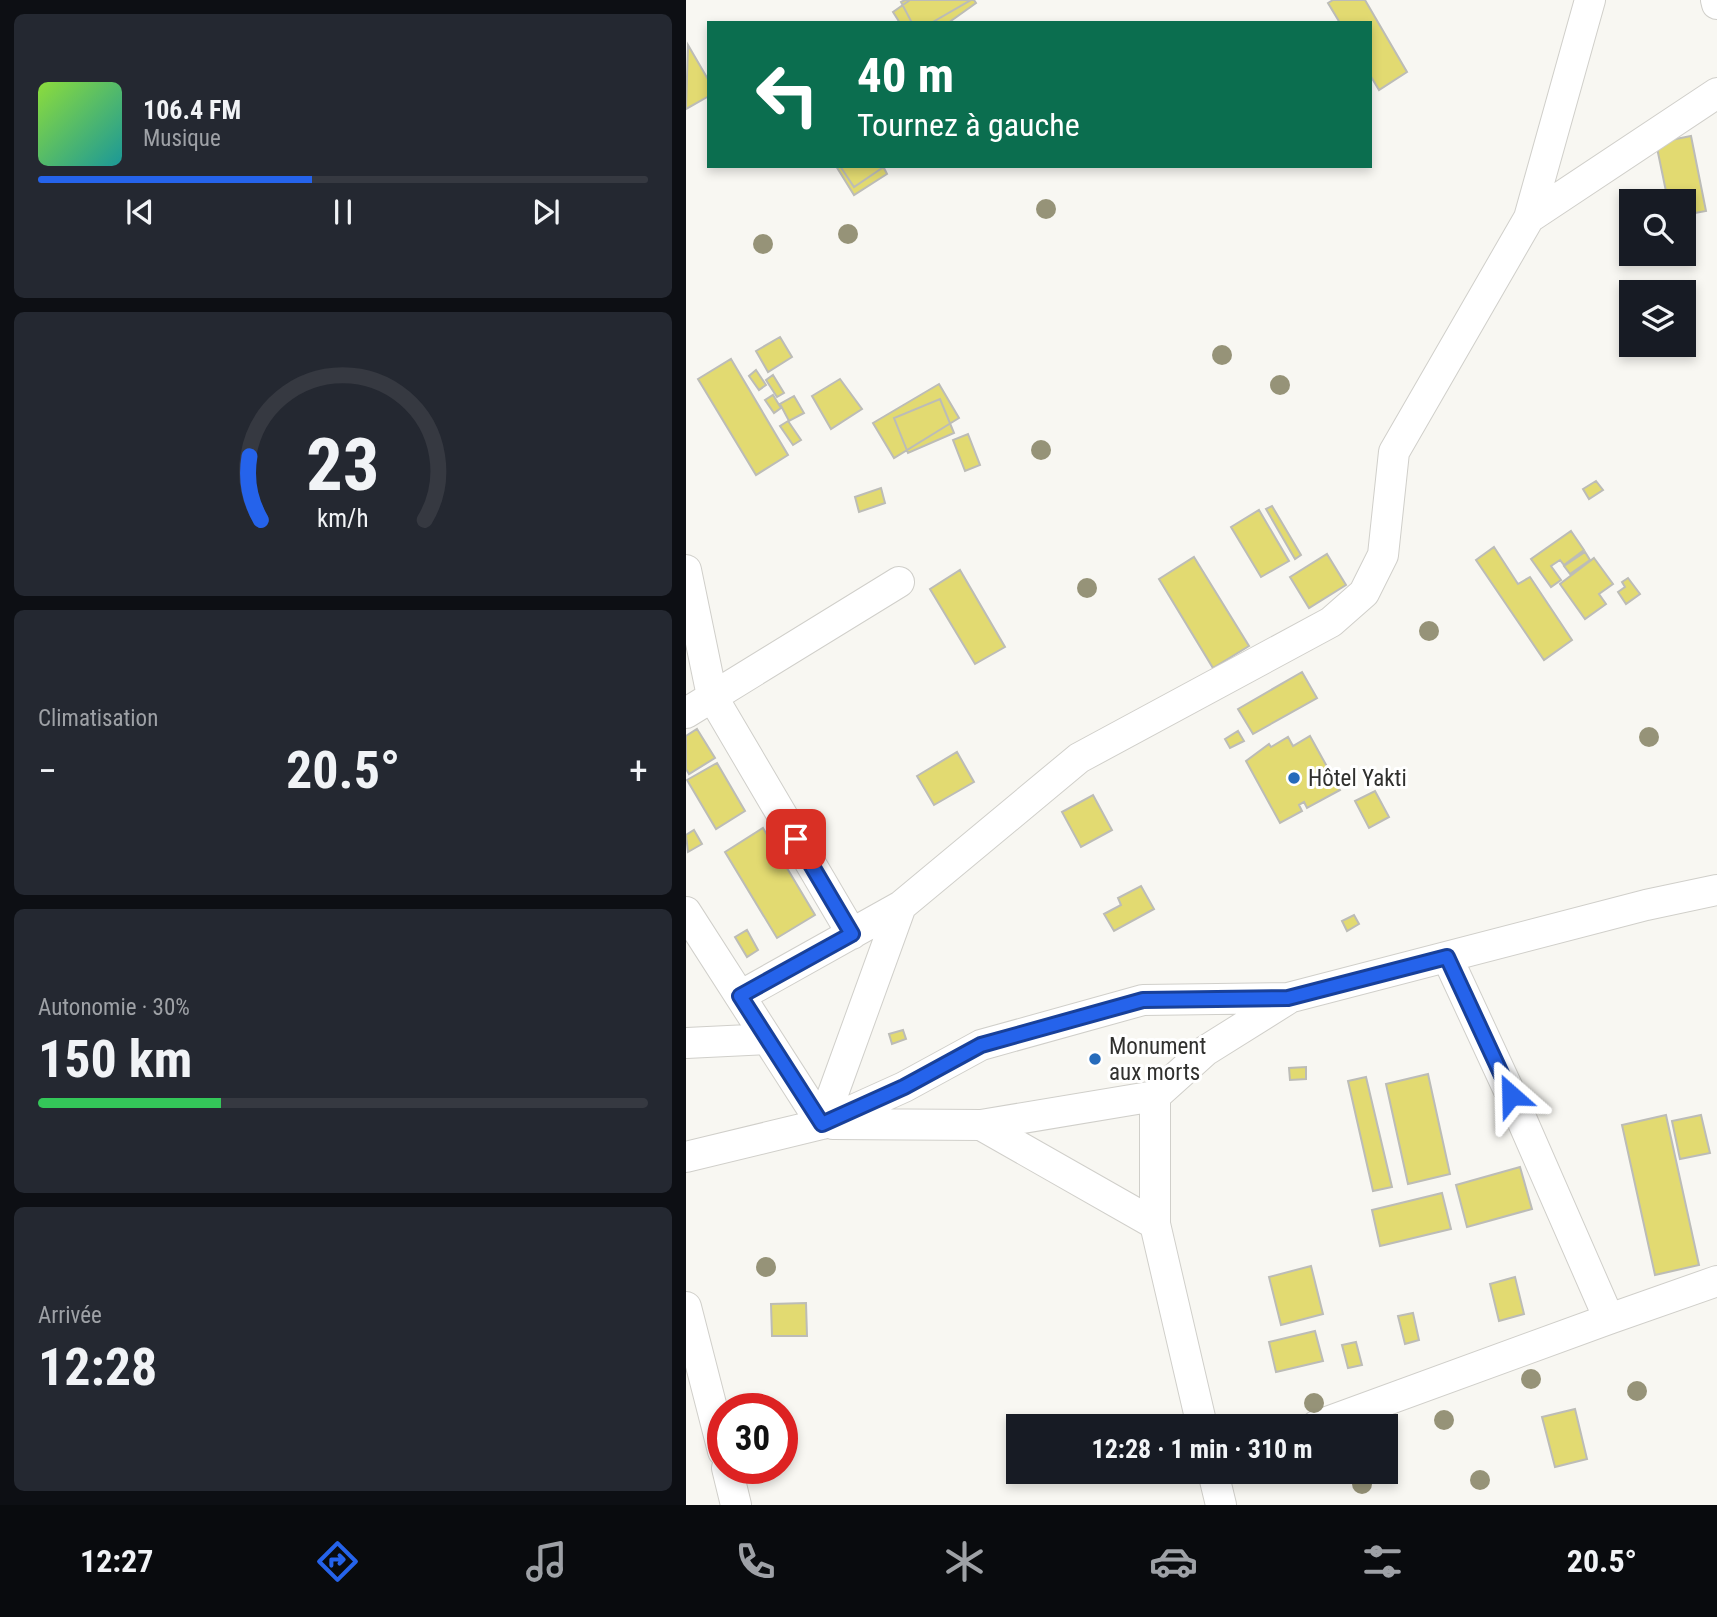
<!DOCTYPE html>
<html lang="fr">
<head>
<meta charset="utf-8">
<style>
	:root { --surface:#171b24; --page:#242831; --text:#f1f3f6; --muted:#9ea1a6; --line:#363941; --accent:#2563eb }
	body { margin:0; font-family:"Roboto Condensed",sans-serif; background:var(--page); color:var(--text); height:100vh; display:flex; flex-direction:column; font-size:26px; white-space:nowrap }
	* { box-sizing:border-box; margin:0 }
	p { font-size:23px; color:var(--muted) }
	.icon { flex:none; width:38px; height:38px; fill:none; stroke:currentColor; stroke-width:2; stroke-linecap:round; stroke-linejoin:round }
	.map { position:relative; flex:1; overflow:hidden }
	.side { display:flex; flex-direction:column; gap:14px; padding:14px; background:#0d0f14; width:686px }
	.side>* { flex:none }
	.top-card { position:absolute; left:21px; top:21px; width:665px; height:147px; border-radius:0px; box-shadow:0 4px 10px #0003; background:#0b6e4f; color:#fff; overflow:hidden }
	.tools { position:absolute; left:933px; top:189px; display:grid; gap:14px }
	.tools a { display:grid; place-items:center; width:77px; height:77px; border-radius:0px; background:var(--surface); box-shadow:0 4px 10px #0003; font-size:35px }
	.speed { position:absolute; left:21px; top:1393px; display:flex; gap:14px; font-size:35px; font-weight:700; text-align:center }
	.speed>* { display:grid; place-content:center; width:91px; height:91px; border-radius:50%; background:var(--surface); box-shadow:0 4px 10px #0003; line-height:1 }
	.speed .limit { border:10px solid #d22; background:#fff; color:#111 }
	.pin { position:absolute; display:grid; place-items:center; width:60px; height:60px; color:#fff; margin:-30px; border-radius:14px; box-shadow:0 4px 10px #0006 }
	.me { position:absolute; width:77px; margin:-38px; rotate:335deg; stroke-linejoin:round; filter:drop-shadow(0 0 5px #0008) }
	.turn { display:flex; align-items:center; gap:24px; height:147px; padding:0 35px; font-size:32px }
	.turn .icon { width:91px; height:91px; stroke-width:2.5 }
	.turn b { display:block; font-size:49px; line-height:60px }
	.big { font-size:52px; font-weight:700; line-height:1.1 }
	.side .card { flex:1; display:flex; flex-direction:column; justify-content:center; gap:10px; min-width:0; padding:0 24px; border-radius:10px; background:var(--page) }
	.side .dial { align-items:center; gap:0 }
	.dial svg { height:182px; overflow:visible; fill:none; stroke:var(--line); stroke-width:7; stroke-linecap:round; text-anchor:middle }
	.dial text { fill:var(--text); stroke:none }
	.song { display:flex; align-items:center; gap:21px }
	.cover { width:84px; height:84px; border-radius:10px; background:linear-gradient(135deg,hsl(90 70% 55%),hsl(180 70% 35%)) }
	.played { height:7px; border-radius:4px; background:linear-gradient(90deg,var(--accent) 45%,var(--line) 45%) }
	.keys { display:flex; justify-content:space-around; direction:ltr }
	.heat { display:flex; justify-content:space-between; align-items:center; font-size:38px; direction:ltr }
	.charge { height:10px; border-radius:5px; background:linear-gradient(90deg,#34c759 30%,var(--line) 0) }
	.trip { position:absolute; left:320px; top:1414px; width:392px; height:70px; border-radius:0px; background:var(--surface); box-shadow:0 4px 10px #0003; font-weight:700; line-height:70px; text-align:center }
	.dock { display:flex; height:112px; justify-content:space-around; align-items:center; background:#090b0e; color:var(--muted) }
	.dock .icon { width:49px; height:49px }
	.dock .active { color:var(--accent) }
	.dock b { font-size:32px; color:var(--text) }
	main { display:flex; flex:1; min-height:0 }
	.map>svg:first-child { display:block }
	.building { fill:#e2da71; stroke:#bcbcb7; stroke-width:2 }
	.lines { fill:none; stroke-linecap:round; stroke-linejoin:round }
	.minor-casing { stroke:#d0cfca; stroke-width:32 }
	.minor { stroke:#fff; stroke-width:30 }
	.tree { fill:#969378 }
	.route-casing { stroke:#184099; stroke-width:18 }
	.route { stroke:#2563eb; stroke-width:12 }
	.poi-dot { fill:#266bbb; stroke:#fff; stroke-width:2.5 }
	.labels { text-anchor:middle; dominant-baseline:central; stroke-width:6; stroke-linejoin:round; paint-order:stroke }
	.poi-label { font-size:23px; fill:#30302e; stroke:#fff; text-anchor:start }
</style>
</head>
<body>
<main>
<section class="side">
<div class="card">
<div class="song"><i class="cover"></i><div><b>106.4 FM</b><p>Musique</p></div></div>
<div class="played"></div>
<div class="keys"><svg class="icon" aria-label="previous" viewBox="0 0 24 24"><path d="M18 5L8 12l10 7zM5 5v14"/></svg><svg class="icon" aria-label="pause" viewBox="0 0 24 24"><path d="M8 5v14M16 5v14"/></svg><svg class="icon" aria-label="next" viewBox="0 0 24 24"><path d="M6 5l10 7-10 7zM19 5v14"/></svg></div>
</div>
<div class="card dial"><svg viewBox="0 0 100 80">
<path d="M14 69A42 42 0 1 1 86 69"/>
<path d="M14 69A42 42 0 0 1 9 41" stroke="#2563eb"/>
<text x="50" y="56" font-size="32" font-weight="700">23</text>
<text x="50" y="72" font-size="11">km/h</text>
</svg></div>
<div class="card"><p>Climatisation</p>
<div class="heat"><a>−</a><b class="big">20.5°</b><a>+</a></div>
</div>
<div class="card"><p>Autonomie · 30%</p><b class="big">150 km</b><div class="charge"></div></div>
<div class="card"><p>Arrivée</p><b class="big">12:28</b></div>
</section>
<div class="map">
<svg width="1031" height="1505" viewBox="0 0 1031 1505">
	<rect width="100%" height="100%" fill="#f8f7f2"/>
	<path class="building" d="M219,0H285L245,23H226L215,2Z
		M224,0H288L290,3L262,23H214L207,12Z
		M647,0H679L721,72L693,90L684,75V23H654L642,3Z
		M2,45L23,81V96L0,109Z
		M1005,136L1020,211L998,215V201H982L970,143Z
		M150,166H197L201,174L168,195Z
		M154,166H199L168,187Z
		M94,337L106,357L82,372L70,351Z
		M45,359L102,455L70,475L12,379Z
		M70,370L80,385L73,390L63,376Z
		M87,375L98,393L91,397L80,380Z
		M154,379L176,409L145,429L126,396Z
		M253,384L273,418L208,458L187,423Z
		M87,395L95,408L88,413L79,400Z
		M108,396L118,413L103,421L94,404Z
		M254,399L268,433L222,453L208,418Z
		M102,421L115,440L107,445L94,426Z
		M282,434L294,465L279,471L267,440Z
		M910,481L917,490L903,499L897,489Z
		M195,488L199,503L173,512L169,497Z
		M586,506L615,555L609,559L580,509Z
		M573,510L603,561L575,577L545,527Z
		M885,531L898,550L878,565L874,560L865,566L875,580L865,587L845,559Z
		M808,547L832,584L844,577L886,640L858,660L790,560Z
		M899,552L904,560L884,574L878,566Z
		M641,554L660,585L623,608L604,577Z
		M508,557L563,646L527,668L473,579Z
		M908,558L927,584L913,594L920,604L899,619L874,584Z
		M274,570L319,647L289,664L244,589Z
		M942,578L954,594L940,604L932,592L939,587L936,582Z
		M616,672L631,698L567,734L552,709Z
		M11,729L29,758L3,774L0,769V736Z
		M552,731L558,741L544,748L539,739Z
		M624,736L654,790L621,808L618,802L613,805L616,811L594,823L560,761L583,744L585,747L602,737L607,746Z
		M271,752L288,782L248,805L231,776Z
		M31,763L59,811L30,829L1,780Z
		M689,791L703,817L683,828L669,801Z
		M407,795L426,830L395,847L376,812Z
		M77,828L129,915L91,938L39,852Z
		M8,830L16,844L2,852L0,835Z
		M455,886L468,909L428,931L418,914L435,905L432,898Z
		M668,915L673,924L661,931L656,921Z
		M61,930L72,950L61,957L49,937Z
		M217,1030L220,1039L206,1044L203,1034Z
		M620,1067V1079L604,1080L603,1068Z
		M742,1074L764,1174L722,1184L700,1084Z
		M680,1077L706,1187L687,1191L662,1081Z
		M980,1115L1013,1265L969,1275L936,1125Z
		M1015,1115L1024,1153L994,1159L986,1121Z
		M834,1167L846,1209L781,1227L770,1185Z
		M756,1193L765,1229L694,1246L686,1210Z
		M625,1266L637,1314L595,1325L583,1277Z
		M829,1277L838,1314L813,1321L804,1284Z
		M120,1303L121,1336H86L85,1304Z
		M727,1313L733,1340L719,1344L712,1316Z
		M629,1331L637,1361L590,1372L583,1342Z
		M670,1342L676,1365L662,1368L656,1345Z
		M889,1409L901,1459L869,1467L856,1417Z
		M575,1417L577,1426H555L554,1422Z"/>
	<g class="lines">
		<defs>
			<path id="minor" d="M1030,0L1031,4
				M843,218L904,0
				M0,570L26,696L166,934
				M0,713L213,582
				M0,912L136,1124
				M761,957L825,1095L923,1319
				M54,996L215,906
				M0,1043L81,1039
				M136,1124L215,906L393,758L645,622L678,593L697,555L708,452L843,218L1031,93
				M147,1124L295,1125L469,1096L519,1051L602,999
				M295,1125L469,1224L516,1426
				M0,1157L136,1124L218,1087L295,1045L457,1000L602,998L960,905L1031,890
				M469,1224V1096
				M0,1307L37,1451
				M630,1426L923,1319L1031,1281
				M41,1468L50,1505
				M527,1472L535,1505"/>
		</defs>
		<use href="#minor" class="minor-casing"/>
		<use href="#minor" class="minor"/>
	</g>
	<g class="tree">
		<circle cx="360" cy="209" r="10"/>
		<circle cx="162" cy="234" r="10"/>
		<circle cx="77" cy="244" r="10"/>
		<circle cx="536" cy="355" r="10"/>
		<circle cx="594" cy="385" r="10"/>
		<circle cx="355" cy="450" r="10"/>
		<circle cx="401" cy="588" r="10"/>
		<circle cx="743" cy="631" r="10"/>
		<circle cx="963" cy="737" r="10"/>
		<circle cx="80" cy="1267" r="10"/>
		<circle cx="845" cy="1379" r="10"/>
		<circle cx="951" cy="1391" r="10"/>
		<circle cx="628" cy="1403" r="10"/>
		<circle cx="758" cy="1420" r="10"/>
		<circle cx="794" cy="1480" r="10"/>
		<circle cx="676" cy="1484" r="10"/>
	</g>
	<g class="lines">
		<defs>
			<path id="route" d="M110,839L166,934L54,996L136,1124L218,1087L295,1045L457,1000L602,998L761,957L825,1095"/>
		</defs>
		<use href="#route" class="route-casing"/>
		<use href="#route" class="route"/>
	</g>
	<g class="poi-dot">
		<circle cx="608" cy="778" r="7"/>
		<circle cx="409" cy="1059" r="7"/>
	</g>
	<g class="labels">
		<g class="poi-label">
			<text x="622" y="778">Hôtel Yakti</text>
			<text x="423" y="1046">Monument<tspan x="423" dy="26">aux morts</tspan></text>
		</g>
	</g>
</svg>
<div class="tools">
<a><svg class="icon" aria-label="search" viewBox="0 0 24 24"><circle cx="10" cy="10" r="6"/><path d="M15 15l6 6"/></svg></a>
<a><svg class="icon" aria-label="layers" viewBox="0 0 24 24"><path d="M12 4l9 5-9 5-9-5zM3 14l9 5 9-5"/></svg></a>
</div>
<div class="speed"><div class="limit">30</div></div>
<div class="pin" style="left:110px;top:839px;background:#d93025"><svg class="icon" aria-label="arrive" viewBox="0 0 24 24"><path d="M6 21V4h12l-3 4 3 4H6"/></svg></div>
<svg class="me" style="left:825px;top:1095px" viewBox="-20 -20 40 40"><path d="M0-17L14 15 0 8-14 15z" fill="#2563eb" stroke="#fff" stroke-width="4"/></svg>
<div class="trip">12:28 · 1 min · 310 m</div>
<div class="top-card">
<div class="turn"><svg class="icon" aria-label="left" viewBox="0 0 24 24"><path d="M17 20v-9H6M10 6l-5 5 5 5"/></svg><div><b>40 m</b>Tournez à gauche</div></div>
</div>
</div>
</main>
<nav class="dock">
<b>12:27</b>
<svg class="icon active" aria-label="directions" viewBox="0 0 24 24"><path d="M12 3l9 9-9 9-9-9zM9 14v-3h6M13 9l2 2-2 2"/></svg>
<svg class="icon" aria-label="music" viewBox="0 0 24 24"><path d="M9 18V5l10-2v13"/><circle cx="6" cy="18" r="3"/><circle cx="16" cy="16" r="3"/></svg>
<svg class="icon" aria-label="phone" viewBox="0 0 24 24"><path d="M5 4h4l2 5-3 2q2 4 5 5l2-3 5 2v4C11 20 4 13 5 4z"/></svg>
<svg class="icon" aria-label="climate" viewBox="0 0 24 24"><path d="M12 3v18M4 7l16 10M4 17L20 7"/></svg>
<svg class="icon" aria-label="car" viewBox="0 0 24 24"><path d="M5 17H2v-5l4-1 3-4h7l3 4 3 1v5h-3M9 17h6M6 11h13"/><circle cx="7" cy="17" r="2"/><circle cx="17" cy="17" r="2"/></svg>
<svg class="icon" aria-label="filters" viewBox="0 0 24 24"><path d="M4 7h16M4 17h16"/><circle cx="9" cy="7" r="2"/><circle cx="15" cy="17" r="2"/></svg>
<b>20.5°</b>
</nav>
</body>
</html>
